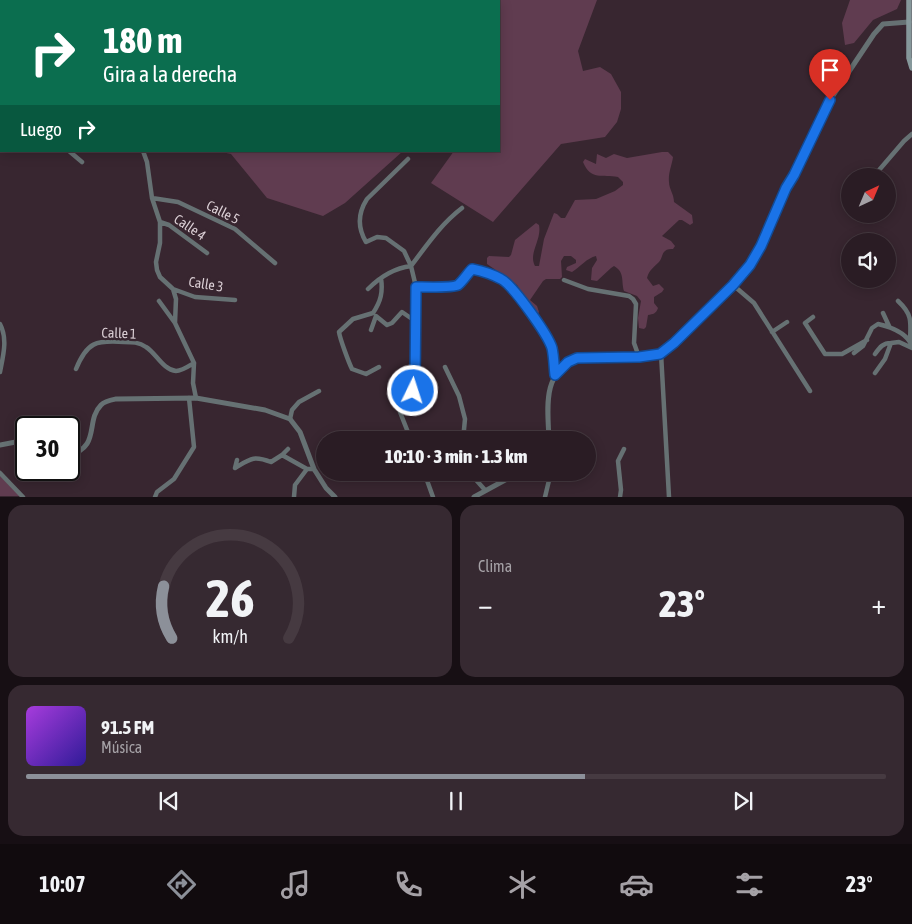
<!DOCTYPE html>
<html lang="es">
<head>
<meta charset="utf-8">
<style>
	:root { --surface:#2a1c24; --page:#362931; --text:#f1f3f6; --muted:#a5a1a6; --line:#463a41; --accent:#8c9099 }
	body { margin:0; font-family:"Asap Condensed",sans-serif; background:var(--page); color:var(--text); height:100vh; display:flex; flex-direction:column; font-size:19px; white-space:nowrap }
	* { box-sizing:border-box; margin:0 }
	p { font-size:16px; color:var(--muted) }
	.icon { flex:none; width:28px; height:28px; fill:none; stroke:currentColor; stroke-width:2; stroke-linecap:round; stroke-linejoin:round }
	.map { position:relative; height:497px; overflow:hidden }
	.side { display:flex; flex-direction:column; gap:8px; padding:8px; background:#170f14; flex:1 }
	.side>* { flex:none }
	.top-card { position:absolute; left:0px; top:0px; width:500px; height:152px; box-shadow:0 2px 12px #0003,0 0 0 1px var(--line); background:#0b6e4f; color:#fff; overflow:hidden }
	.needle { width:32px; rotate:44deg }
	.fabs { position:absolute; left:841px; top:168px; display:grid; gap:10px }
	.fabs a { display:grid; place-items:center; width:55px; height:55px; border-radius:50%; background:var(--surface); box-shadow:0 2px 12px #0003,0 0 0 1px var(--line); font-size:25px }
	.speed { position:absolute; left:15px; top:416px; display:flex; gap:10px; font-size:25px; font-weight:700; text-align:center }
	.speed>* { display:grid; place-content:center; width:65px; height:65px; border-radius:50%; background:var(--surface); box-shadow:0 2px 12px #0003,0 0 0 1px var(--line); line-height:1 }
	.speed .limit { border:2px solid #111; border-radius:8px; background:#fff; color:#111 }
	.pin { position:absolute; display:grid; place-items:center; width:42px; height:42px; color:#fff; margin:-51px -21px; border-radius:50% 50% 50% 0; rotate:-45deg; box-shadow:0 0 5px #0007 }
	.pin .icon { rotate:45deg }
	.me { position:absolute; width:55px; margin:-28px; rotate:4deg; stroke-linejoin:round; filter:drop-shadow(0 0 4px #0008) }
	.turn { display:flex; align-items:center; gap:18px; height:105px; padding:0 20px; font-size:22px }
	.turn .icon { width:65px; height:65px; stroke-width:2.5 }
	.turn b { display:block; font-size:35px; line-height:42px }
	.then { display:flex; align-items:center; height:48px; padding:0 20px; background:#0003; gap:10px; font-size:19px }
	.big { font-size:38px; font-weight:800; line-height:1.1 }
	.side .card { flex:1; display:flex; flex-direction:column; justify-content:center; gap:8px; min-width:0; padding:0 18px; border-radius:15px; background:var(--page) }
	.side .dial { align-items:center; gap:0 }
	.dial svg { height:130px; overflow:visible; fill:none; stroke:var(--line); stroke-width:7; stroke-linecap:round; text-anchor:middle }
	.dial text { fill:var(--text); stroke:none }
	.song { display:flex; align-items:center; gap:15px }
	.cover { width:60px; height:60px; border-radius:8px; background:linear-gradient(135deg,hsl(280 70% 55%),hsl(250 70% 35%)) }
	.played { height:5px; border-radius:2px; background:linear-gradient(90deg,var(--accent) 65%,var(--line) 65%) }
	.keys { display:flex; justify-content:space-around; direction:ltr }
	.heat { display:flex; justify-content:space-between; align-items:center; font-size:28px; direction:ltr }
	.side .tiles { flex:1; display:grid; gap:8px; grid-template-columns:1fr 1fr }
	.card:last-child { grid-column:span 2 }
	.trip { position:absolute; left:316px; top:431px; width:280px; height:50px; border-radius:25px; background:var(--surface); box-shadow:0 2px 12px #0003,0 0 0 1px var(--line); font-weight:800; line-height:50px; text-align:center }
	.tabs { display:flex; height:80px; justify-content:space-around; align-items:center; background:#110b0e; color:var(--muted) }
	.tabs .icon { width:35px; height:35px }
	.tabs .active { color:var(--accent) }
	.tabs b { font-size:22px; color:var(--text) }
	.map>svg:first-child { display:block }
	.green { fill:#603c50 }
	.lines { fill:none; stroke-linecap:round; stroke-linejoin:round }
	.minor { stroke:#667173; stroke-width:4.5 }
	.tertiary { stroke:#667173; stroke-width:5 }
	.secondary { stroke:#86989b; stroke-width:5.5 }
	.route-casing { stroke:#114b97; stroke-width:12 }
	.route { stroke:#1a73e8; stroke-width:9 }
	.labels { text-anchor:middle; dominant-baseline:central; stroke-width:5; stroke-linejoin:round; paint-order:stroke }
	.street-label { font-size:14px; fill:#dbcfd5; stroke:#382630 }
</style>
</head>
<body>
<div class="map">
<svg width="912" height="497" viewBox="0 0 912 497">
	<rect width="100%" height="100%" fill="#382630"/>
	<path class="green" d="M127,0H597L578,51L583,71L600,67L611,74L621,92V109L617,122L605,137L561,144L493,222L431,183L454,151H499V1Z
		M850,0H901L897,9L873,20L854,43L845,45L842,23Z
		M217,151H403L345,203L323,216L267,198L231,154Z
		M662,152H668L673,157C672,165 668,173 669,182C669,189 674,194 674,202L692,215L693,223L690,225L682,220H679L662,236L671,241L675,246L673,249C671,249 667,249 665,251C662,253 662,259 659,262C654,267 649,270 647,278L653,286L659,284L664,289L662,292L654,297V303L658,308C656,314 653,314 648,315L646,327L644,329L639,328L638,318L641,301L637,296L624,291C621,281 625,272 614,266L611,268L597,281L591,280L592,268L597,260L596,256C587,258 580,267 572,272L566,270L567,267L576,263V260L571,256H564L561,261L562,277L560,279H546L543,281L530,300L537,306L539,312L536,317L517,285L487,264V258L489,256L509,257L511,255L515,240L536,223L539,225C542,240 528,253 535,266H539L544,239L554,213L557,214L561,218H565L575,200L596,199L615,191L623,185V182L618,177C602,174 591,181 583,162L585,159L596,164L597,154L606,158L614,154L627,158Z
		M0,476L20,496H0Z"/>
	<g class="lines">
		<path class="minor" d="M49,0V1
			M0,110L1,112
			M0,132H1
			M69,151L82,162
			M143,151L147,162L152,198L160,222V243L156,262L157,270L160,277L173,289L176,299L175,323L194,363L193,383L196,398
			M408,159L367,199C358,213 357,227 366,242L377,237L386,238L404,251L411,266L416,287L415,384L413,391L400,412L411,440
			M874,176L904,141L912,134
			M152,198L178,202L235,229L275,263
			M160,222L169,225L207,253
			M564,280L588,289L629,296L633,299L636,304L634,343L639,357
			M733,285L754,303L810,391
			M416,287H452L458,284L472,269C482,271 492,274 501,279C513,285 548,335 552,348C554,357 554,367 555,375
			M173,289L195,297L235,300
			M368,289C380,277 395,268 411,266C427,245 441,224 462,208
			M159,301L175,323
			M898,301C912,314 911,321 910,340
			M883,313L889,326
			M813,317L805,323L825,354H842L867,340
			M0,324C8,339 3,356 0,372
			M371,330L376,316L387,325L392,323L402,312L415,321
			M772,332L787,322
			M661,353L669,497
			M854,353L863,346L872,328L878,324C891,327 907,333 912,346
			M875,354C880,347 883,343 891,343
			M379,367L366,374L352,369C349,363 340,339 339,332L353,319L373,313C381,301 383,292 381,278
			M445,367L459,396L465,419L463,440
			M76,369C87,342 96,340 124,342C132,342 139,342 146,347C156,353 163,370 176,371C182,371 189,366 194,363
			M875,373L885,359L891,343L899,342L912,348
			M290,419L292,410L299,402L319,391
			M282,455L288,449
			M237,460L235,468C250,459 253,455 271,462L282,455L307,469
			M424,472L433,497
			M469,472L485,490
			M0,473L23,497
			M155,497L157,492L174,479L194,447L189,398
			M294,497L295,485L307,469H314
			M545,497L551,472
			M620,497L621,490L618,461L624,449"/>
		<path class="tertiary" d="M549,440C548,409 541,373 577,358L639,357L661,353L674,343L733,285L750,265L761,246L786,188L794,175L830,100L874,34L883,24L909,22
			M0,445L26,440
			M69,455C101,447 85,421 101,405C105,401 111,400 116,399L196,398L265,410L290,419L300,432L314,469L326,488L335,497
			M474,497L520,472"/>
		<path class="secondary" d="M909,0V58L912,68"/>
	</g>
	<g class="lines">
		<defs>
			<path id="route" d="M413,391L415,384L416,287C424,287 453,288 458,285C463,281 467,274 472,269C482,271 492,274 501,279C513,285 548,335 552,348C554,357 554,367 555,375L568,362L577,358L639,357L660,354L674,343L733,285L750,265L761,246L786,188L794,175L830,100"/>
		</defs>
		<use href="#route" class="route-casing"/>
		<use href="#route" class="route"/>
	</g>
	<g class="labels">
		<g class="street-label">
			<text transform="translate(223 212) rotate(27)">Calle 5</text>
			<text transform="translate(190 227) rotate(34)">Calle 4</text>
			<text transform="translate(206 284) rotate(9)">Calle 3</text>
			<text transform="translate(119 333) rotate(2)">Calle 1</text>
		</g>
	</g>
</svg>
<div class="fabs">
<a><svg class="needle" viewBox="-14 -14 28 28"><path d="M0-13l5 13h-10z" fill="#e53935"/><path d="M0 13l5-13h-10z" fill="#a5a1a6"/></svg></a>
<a><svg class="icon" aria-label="sound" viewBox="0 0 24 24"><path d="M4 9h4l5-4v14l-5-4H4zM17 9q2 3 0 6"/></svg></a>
</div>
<div class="speed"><div class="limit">30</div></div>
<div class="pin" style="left:830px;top:100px;background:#d93025"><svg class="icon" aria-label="arrive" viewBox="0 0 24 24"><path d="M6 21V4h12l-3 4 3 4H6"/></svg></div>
<svg class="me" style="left:413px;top:391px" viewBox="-20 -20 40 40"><circle r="17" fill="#1a73e8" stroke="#fff" stroke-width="3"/><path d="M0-11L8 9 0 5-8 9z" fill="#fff"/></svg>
<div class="trip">10:10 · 3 min · 1.3 km</div>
<div class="top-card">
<div class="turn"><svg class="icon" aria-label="right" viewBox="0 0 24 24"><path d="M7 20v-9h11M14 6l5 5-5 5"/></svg><div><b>180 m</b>Gira a la derecha</div></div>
<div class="then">Luego<svg class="icon" aria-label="right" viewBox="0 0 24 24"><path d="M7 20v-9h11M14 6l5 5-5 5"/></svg></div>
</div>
</div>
<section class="side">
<div class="tiles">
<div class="card dial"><svg viewBox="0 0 100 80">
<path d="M14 69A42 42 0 1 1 86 69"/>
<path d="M14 69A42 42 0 0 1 9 37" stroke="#8c9099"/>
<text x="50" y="56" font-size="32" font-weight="700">26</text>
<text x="50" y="72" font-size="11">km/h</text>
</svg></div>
<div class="card"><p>Clima</p>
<div class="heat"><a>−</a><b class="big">23°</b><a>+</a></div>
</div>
<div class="card">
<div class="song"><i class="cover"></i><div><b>91.5 FM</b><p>Música</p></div></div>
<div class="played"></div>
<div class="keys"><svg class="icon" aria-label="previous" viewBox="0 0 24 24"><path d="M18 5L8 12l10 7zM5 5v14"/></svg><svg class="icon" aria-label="pause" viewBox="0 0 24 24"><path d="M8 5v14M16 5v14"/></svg><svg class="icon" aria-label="next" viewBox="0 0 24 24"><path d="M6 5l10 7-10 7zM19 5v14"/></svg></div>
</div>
</div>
</section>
<nav class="tabs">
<b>10:07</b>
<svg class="icon active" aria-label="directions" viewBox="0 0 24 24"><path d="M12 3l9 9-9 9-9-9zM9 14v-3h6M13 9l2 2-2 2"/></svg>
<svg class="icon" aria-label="music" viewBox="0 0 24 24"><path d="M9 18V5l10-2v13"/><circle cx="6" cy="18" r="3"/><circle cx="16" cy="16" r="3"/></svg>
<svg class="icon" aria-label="phone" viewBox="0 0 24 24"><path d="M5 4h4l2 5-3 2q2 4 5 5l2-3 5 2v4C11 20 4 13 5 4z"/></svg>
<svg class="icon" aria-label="climate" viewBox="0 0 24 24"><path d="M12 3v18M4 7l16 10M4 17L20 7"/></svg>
<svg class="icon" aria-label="car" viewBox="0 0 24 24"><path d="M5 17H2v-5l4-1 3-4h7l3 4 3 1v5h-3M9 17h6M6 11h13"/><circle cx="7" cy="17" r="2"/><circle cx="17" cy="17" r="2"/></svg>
<svg class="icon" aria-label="filters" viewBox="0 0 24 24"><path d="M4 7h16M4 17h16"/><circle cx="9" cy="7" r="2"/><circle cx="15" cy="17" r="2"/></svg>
<b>23°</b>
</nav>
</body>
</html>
